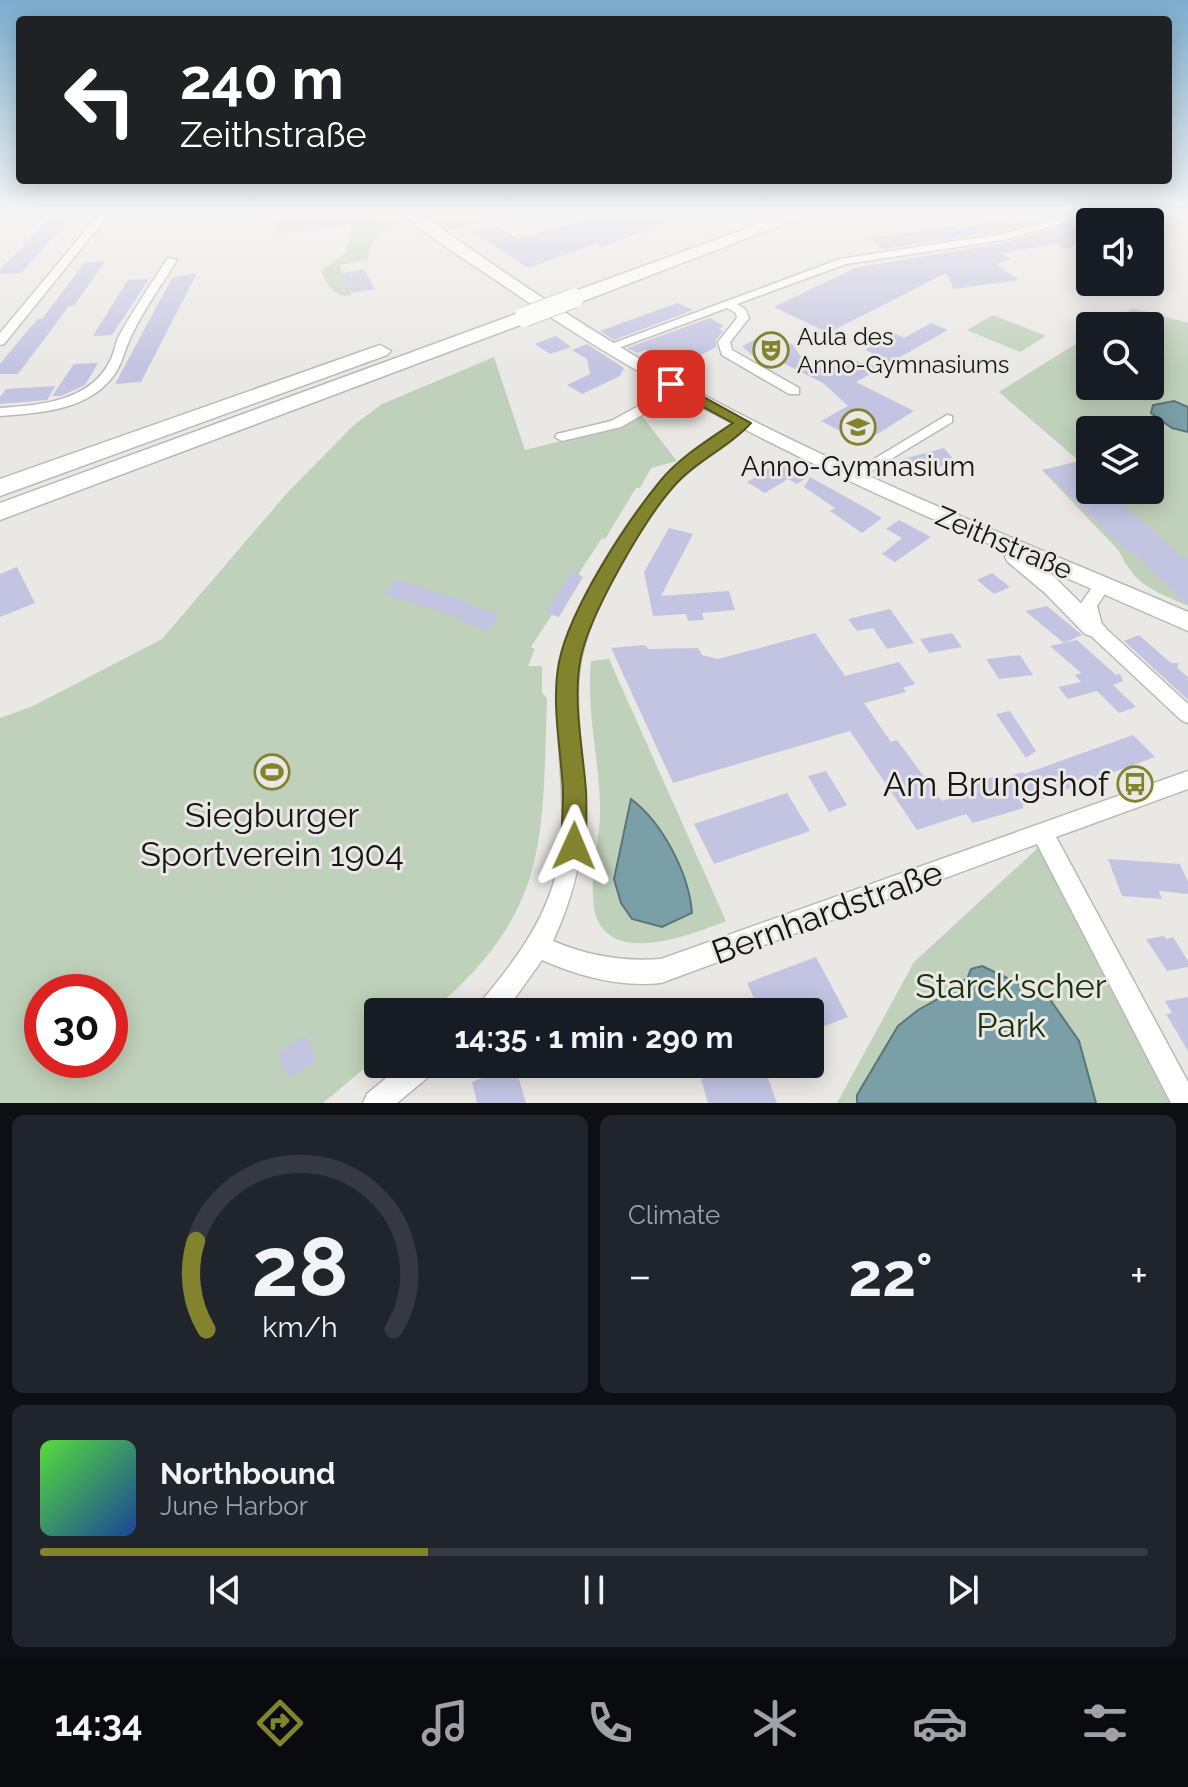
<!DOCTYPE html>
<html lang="en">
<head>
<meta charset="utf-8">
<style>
	:root { --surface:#171b24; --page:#20242c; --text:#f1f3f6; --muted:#9ea1a6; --line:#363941; --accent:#81832d }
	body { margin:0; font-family:Raleway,sans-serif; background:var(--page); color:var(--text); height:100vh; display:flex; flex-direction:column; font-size:30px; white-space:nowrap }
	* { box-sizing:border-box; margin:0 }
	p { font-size:26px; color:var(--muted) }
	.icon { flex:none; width:44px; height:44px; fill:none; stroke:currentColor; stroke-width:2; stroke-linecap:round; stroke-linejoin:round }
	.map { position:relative; height:1103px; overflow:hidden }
	.side { display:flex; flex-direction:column; gap:12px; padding:12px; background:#0d0f14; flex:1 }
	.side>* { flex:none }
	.guide { position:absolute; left:16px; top:16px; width:1156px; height:168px; border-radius:8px; box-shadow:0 4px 20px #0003; background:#202124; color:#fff; overflow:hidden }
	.controls { position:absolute; left:1076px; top:208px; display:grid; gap:16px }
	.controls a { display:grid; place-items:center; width:88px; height:88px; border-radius:8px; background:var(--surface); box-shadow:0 4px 20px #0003; font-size:40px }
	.speed { position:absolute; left:24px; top:974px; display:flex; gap:16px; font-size:40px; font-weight:700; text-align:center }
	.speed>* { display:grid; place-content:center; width:104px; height:104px; border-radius:50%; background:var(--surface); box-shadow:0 4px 20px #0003; line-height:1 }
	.speed .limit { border:12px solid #d22; background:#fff; color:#111 }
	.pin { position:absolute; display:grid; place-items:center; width:68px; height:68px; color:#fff; margin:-34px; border-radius:16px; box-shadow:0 4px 12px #0006 }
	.me { position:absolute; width:88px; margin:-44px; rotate:1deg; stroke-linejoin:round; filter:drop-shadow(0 0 6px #0008) }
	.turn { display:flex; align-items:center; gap:28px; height:168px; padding:0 32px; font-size:36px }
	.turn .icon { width:104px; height:104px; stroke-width:2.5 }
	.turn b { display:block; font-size:56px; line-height:68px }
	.big { font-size:60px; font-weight:700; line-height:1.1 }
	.side .widget { flex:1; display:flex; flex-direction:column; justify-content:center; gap:12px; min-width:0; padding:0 28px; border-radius:12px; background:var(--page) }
	.side .dial { align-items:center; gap:0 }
	.dial svg { height:208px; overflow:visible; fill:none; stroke:var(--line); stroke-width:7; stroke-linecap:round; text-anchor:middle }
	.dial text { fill:var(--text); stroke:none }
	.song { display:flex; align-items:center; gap:24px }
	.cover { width:96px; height:96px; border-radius:12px; background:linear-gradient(135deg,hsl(110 70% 55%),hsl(220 70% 35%)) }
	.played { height:8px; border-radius:4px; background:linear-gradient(90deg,var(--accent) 35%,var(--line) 35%) }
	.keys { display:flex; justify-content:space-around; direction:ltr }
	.heat { display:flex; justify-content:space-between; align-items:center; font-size:44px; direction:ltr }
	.side .tiles { flex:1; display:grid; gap:12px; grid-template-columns:1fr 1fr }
	.widget:last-child { grid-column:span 2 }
	.trip { position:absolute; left:364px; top:998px; width:460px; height:80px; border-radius:8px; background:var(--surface); box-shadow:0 4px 20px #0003; font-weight:700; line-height:80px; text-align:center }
	.tab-bar { display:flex; height:128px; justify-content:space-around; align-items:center; background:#090b0e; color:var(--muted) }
	.tab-bar .icon { width:56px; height:56px }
	.tab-bar .selected { color:var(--accent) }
	.tab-bar b { font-size:36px; color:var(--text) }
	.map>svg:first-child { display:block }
	.green { fill:#c0d1bb; fill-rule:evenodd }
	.water { fill:#7b9fa7; stroke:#5c757b; stroke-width:2 }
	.building { fill:#c3c4e2 }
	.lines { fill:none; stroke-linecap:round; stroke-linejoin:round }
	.street-casing { stroke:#bbb9b6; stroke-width:3 }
	.secondary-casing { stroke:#bbb9b6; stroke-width:3 }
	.highway-casing { stroke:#bbb9b6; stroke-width:3 }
	.street { fill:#fff; fill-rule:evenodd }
	.secondary { fill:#fff; fill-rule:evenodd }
	.highway { fill:#fff; fill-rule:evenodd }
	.highway-bridge-casing { stroke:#bbb9b6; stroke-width:21; stroke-linecap:butt }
	.highway-bridge { stroke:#fff; stroke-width:19 }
	.route { fill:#81832d; stroke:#54551d; stroke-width:2 }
	.labels { text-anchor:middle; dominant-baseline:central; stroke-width:6; stroke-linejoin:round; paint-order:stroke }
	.far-poi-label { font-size:24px; fill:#151413; stroke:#eae8e4; text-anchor:start }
	.poi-label { font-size:28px; fill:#151413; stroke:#eae8e4 }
	.street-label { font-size:28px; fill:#151413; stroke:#eae8e4 }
	.near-poi-label { font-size:34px; fill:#151413; stroke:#eae8e4; text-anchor:end }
	.near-street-label { font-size:34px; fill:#151413; stroke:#eae8e4 }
	.near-park-label { font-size:34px; fill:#17320b; stroke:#eae8e4 }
</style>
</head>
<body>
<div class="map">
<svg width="1188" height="1103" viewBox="0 0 1188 1103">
	<rect width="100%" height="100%" fill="#eae8e4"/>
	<path class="green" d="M350,213H389L400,222C383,230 368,240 368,260L339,265L352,295C335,299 327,285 321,271L346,253L352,224Z
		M422,213H467L476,219L496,213L501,216L447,231Z
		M1132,308L1188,323V606C1153,590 1136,587 1119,551L1042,470L1079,461L999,392L1090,335V386H1150V326H1104ZM1090,430H1150V490H1090Z
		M993,315L1046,336L1020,352L967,330Z
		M494,357L525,450L629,424L642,416L677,461L651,468L640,488H636L605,539L602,538L531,647L535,649L528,666H542V693L547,698C542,842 550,911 431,1012H378V1057L323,1103H0V718L33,706L162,639L287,493L355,424L382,404ZM42,992H110V1060H42Z
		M609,659L726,921C686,937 595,972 593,897C591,867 601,836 600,806C599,757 586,711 591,661Z
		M1039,847L1171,1103H837L914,962Z"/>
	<path class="water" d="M1174,401L1188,407V432L1172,428L1151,413L1153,405Z
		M631,799C663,823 689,874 692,913L662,927L632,919L621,903L614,879Z
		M982,966L1049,998L1079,1041L1096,1103H857V1095L898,1026L918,1010L945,995L955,983L967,979L971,969Z"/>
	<path class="building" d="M53,213H76L21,273L0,274V270Z
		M276,213H373V222L277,233Z
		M606,213L689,214L602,247L595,244L528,268L474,232L497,226L518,239Z
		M1052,213H1072L1001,231L883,249L869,238L952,226L959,230L997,219L1010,224Z
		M1090,218V241L1066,249L1055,244L1000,254L1011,259L996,264L1019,280L954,289L946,273L828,333L774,307L855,268L1003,243Z
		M105,261L74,306H69L18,374H0V364L28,330L38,319H42L85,262Z
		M364,269L375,289L352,293L342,273Z
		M197,273L141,382L115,384L172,278Z
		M149,279L112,335L93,336L128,280Z
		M677,303L693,310L614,340L600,331Z
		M710,318L724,326L719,329L723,331L716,340V347L680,366L645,350L637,353L627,348Z
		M931,323L948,330L856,382L914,411L863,443L821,421L848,406L823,383L781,362L775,365L758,361L742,346L762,336L792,344L803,359L827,370L848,359L880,367L883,358L865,350L894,333L904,338Z
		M556,336L571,347L550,354L535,344Z
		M587,344L624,368L620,376L582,394L567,385L590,374L587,359L572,350Z
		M98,363L85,385L61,396H52L74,364Z
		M55,386L47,400L0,404V397L6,389Z
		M944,448L958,464L937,467L940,471L917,475L903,459Z
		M781,461L809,476L797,484L788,479L765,493L747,482Z
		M1079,463L1090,473V490H1108L1183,558L1188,557V605L1132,552H1128L1043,470Z
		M810,477L864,507L882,518L862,533L830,511L835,508L804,487Z
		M899,520L931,537L895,562L882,554L902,538L886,529Z
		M669,528L693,534L661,596L729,591L735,610L702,613L704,620L688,621L686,614L653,616L644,572Z
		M17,567L35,603L0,617V574Z
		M573,570L583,577L559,617L546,613Z
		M992,573L1010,587L994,594L977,580Z
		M396,580L472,603L470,606L500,615L489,630L459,621L461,618L384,594Z
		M1047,606L1081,634L1082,635L1064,643L1025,611Z
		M890,609L914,643L887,649L873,628L857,631L848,619Z
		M815,633L845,676L899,662L915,684L903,688L906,692L864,703L891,742L897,740L942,801L978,791L972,783L999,775L1001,778L1023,772L1024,774L1133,735L1155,757L1022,806L1024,808L973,823L966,814L917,830L850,731L673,783L611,648L644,645L649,649L698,648L702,655L718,659Z
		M952,633L962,647L929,653L920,639Z
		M1139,635L1171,663H1179L1177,668L1188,677V700L1124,641Z
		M1077,640L1116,675L1120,674L1123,681L1113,685L1136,707L1119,713L1097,691L1068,699L1058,687L1081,682L1075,675L1081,673L1050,646Z
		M1020,655L1033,675L999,679L986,659Z
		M1010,711L1036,751L1026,758L996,714Z
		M826,771L847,805L829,812L808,776Z
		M787,793L810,831L714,864L694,824Z
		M1108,859L1180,864L1188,882V894L1159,891L1162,899L1122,896Z
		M1164,936L1166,939L1173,937L1188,961V967L1167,971L1146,939Z
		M816,957L848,1017L810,1032V1012H760L747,983Z
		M1188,997V1051L1166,1014L1172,1013L1165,1001Z
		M306,1035L317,1060L288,1079L278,1053Z
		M756,1064H763L777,1103H708L701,1079Z
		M515,1065L526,1103H477L472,1082Z"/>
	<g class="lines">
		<defs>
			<path id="street" d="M100,213H110L4,344L0,345V333Z
				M1083,213H1098L1003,240L846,264L737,304L745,309L749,318L730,342L732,350L799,388V394H789L722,355L718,342L737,318L736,313L727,308L613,350L609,351L603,347L840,259L1002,234Z
				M168,258L177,260C161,286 141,313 129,341C123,355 121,368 110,380C84,411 37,413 0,416V408C39,405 90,402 110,361C114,354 115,345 118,338C133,310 151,284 168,258Z
				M679,384L685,388L684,391L621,427L562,441L555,437L557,434L611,421Z
				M947,415L952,416V422L858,479H848L846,476Z
				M743,419L750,423L748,426C726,441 703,455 684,474C640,519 580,620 578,683C576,720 583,756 584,793C586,846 575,893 553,941C588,956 623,962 661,959L1188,771V789L1056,837L1188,1082V1103H1171L1037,844L661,983C619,987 581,977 542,960L505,1012H476L480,1003C510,967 539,930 553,885C574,817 553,748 559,679C564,616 629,512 674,468C687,455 702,445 717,434C725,429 733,422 743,419Z
				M1102,580L1110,586L1097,606L1102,625L1188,704V723L1181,720L1088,633L1079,606L1096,582Z
				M403,1064H437L433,1073L397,1103H363L367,1094Z"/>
			<path id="secondary" d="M405,213H419C510,277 602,340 700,393C857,478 1025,542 1188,612V631L1046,569L1106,628L1103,634L1094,637L1085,634L1045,593L1008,562L1005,557L1008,552C832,476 660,395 503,285C473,264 428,239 405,213Z"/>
			<path id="highway" d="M789,213H812L581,302H567L564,298L567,294Z
				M524,311L534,317L531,321L0,520V503Z
				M380,345L391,351L387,355L0,496V479Z"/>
		</defs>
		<use href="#street" class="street-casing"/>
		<use href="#secondary" class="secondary-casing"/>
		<use href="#highway" class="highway-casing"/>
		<use href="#street" class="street"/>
		<use href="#secondary" class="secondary"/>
		<use href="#highway" class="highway"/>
		<defs>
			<path id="highway-bridge" d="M524,317L574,298"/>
		</defs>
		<use href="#highway-bridge" class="highway-bridge-casing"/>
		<use href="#highway-bridge" class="highway-bridge"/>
	</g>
	<linearGradient id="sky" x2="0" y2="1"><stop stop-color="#7cacce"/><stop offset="0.58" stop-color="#f6f5f3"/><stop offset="1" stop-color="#f6f5f3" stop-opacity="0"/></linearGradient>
	<rect width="1188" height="367" fill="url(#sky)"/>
	<path class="route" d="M671,379L751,423C730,447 697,460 675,485C645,518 587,618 580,662C573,705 583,749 586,791C587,809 586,828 586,846L582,854L574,858L565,854L561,846C562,828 563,809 563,791C561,749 551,704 559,662C570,608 626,523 661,480C680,457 708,440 733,423L666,387L664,384Z"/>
	<defs>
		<symbol id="theatre-ring" viewBox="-11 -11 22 22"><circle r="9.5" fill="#eae8e4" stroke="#81832d" stroke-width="1.5"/><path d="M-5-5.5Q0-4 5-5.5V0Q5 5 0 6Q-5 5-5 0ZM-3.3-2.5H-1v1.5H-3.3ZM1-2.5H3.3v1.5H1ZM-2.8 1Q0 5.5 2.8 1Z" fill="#81832d"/></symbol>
		<symbol id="school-ring" viewBox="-11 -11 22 22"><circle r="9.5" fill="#eae8e4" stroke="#81832d" stroke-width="1.5"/><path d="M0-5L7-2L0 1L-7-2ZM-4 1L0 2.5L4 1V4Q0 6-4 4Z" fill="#81832d"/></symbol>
		<symbol id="stadium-ring" viewBox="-11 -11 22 22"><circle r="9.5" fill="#eae8e4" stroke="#81832d" stroke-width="1.5"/><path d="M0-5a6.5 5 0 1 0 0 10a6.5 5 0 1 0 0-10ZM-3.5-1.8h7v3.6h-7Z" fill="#81832d"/></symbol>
		<symbol id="bus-ring" viewBox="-11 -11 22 22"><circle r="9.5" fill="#eae8e4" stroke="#81832d" stroke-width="1.5"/><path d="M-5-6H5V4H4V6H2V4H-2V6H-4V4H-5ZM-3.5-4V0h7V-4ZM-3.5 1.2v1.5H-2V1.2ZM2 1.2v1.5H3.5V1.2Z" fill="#81832d"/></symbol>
	</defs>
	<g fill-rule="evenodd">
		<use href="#theatre-ring" x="751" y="330" width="40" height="40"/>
		<use href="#school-ring" x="838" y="407" width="40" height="40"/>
		<use href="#stadium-ring" x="252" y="752" width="40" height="40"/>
		<use href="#bus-ring" x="1115" y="764" width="40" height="40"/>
	</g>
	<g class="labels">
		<g class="far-poi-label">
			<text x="797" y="336">Aula des<tspan x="797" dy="28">Anno-Gymnasiums</tspan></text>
		</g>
		<g class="poi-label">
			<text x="858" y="466">Anno-Gymnasium</text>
		</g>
		<g class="street-label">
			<text transform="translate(1004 543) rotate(23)">Zeithstraße</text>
		</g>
		<g class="near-poi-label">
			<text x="1109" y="784">Am Brungshof</text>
			<text x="272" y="815" text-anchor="middle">Siegburger<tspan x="272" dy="39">Sportverein 1904</tspan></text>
		</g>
		<g class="near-street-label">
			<text transform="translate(827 912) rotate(-20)">Bernhardstraße</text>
		</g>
		<g class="near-park-label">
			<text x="1011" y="986">Starck'scher<tspan x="1011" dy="39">Park</tspan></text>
		</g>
	</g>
</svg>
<div class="controls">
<a><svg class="icon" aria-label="sound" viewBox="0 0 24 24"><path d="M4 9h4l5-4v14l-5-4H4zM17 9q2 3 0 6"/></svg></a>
<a><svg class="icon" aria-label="search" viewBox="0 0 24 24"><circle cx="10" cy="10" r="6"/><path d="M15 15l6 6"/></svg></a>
<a><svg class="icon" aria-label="layers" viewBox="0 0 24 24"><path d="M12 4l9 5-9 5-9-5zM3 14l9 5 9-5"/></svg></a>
</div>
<div class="speed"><div class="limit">30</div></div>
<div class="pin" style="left:671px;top:384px;background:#d93025"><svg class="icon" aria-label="arrive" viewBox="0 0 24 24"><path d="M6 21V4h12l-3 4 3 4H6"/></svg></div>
<svg class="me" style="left:574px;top:846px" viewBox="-20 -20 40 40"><path d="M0-17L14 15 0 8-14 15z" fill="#81832d" stroke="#fff" stroke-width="4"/></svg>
<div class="trip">14:35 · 1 min · 290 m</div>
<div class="guide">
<div class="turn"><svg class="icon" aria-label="left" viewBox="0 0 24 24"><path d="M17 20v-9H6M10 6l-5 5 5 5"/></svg><div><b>240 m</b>Zeithstraße</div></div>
</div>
</div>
<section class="side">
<div class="tiles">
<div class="widget dial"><svg viewBox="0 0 100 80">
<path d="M14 69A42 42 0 1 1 86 69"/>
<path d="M14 69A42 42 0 0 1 10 35" stroke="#81832d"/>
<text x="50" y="56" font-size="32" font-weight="700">28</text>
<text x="50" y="72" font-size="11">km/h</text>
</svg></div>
<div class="widget"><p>Climate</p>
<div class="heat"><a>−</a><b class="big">22°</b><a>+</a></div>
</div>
<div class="widget">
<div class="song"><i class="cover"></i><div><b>Northbound</b><p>June Harbor</p></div></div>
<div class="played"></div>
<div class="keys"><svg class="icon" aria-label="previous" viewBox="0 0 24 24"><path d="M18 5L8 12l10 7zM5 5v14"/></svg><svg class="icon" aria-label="pause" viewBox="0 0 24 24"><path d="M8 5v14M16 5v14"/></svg><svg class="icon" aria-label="next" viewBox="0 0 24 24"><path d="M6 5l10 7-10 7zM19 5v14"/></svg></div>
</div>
</div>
</section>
<nav class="tab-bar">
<b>14:34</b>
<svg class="icon selected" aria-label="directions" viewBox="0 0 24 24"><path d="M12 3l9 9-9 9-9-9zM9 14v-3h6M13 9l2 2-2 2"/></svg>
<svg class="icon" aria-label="music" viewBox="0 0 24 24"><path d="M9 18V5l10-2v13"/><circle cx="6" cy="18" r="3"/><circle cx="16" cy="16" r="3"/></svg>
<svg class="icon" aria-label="phone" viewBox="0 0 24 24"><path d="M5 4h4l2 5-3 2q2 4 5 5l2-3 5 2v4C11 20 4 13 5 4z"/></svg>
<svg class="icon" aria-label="climate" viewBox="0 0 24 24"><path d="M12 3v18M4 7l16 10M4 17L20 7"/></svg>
<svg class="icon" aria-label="car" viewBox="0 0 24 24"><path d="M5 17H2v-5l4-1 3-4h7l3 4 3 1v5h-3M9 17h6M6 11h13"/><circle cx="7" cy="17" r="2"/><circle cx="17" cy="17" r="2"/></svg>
<svg class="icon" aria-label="filters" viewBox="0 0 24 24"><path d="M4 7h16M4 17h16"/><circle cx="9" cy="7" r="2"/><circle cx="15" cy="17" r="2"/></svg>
</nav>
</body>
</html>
